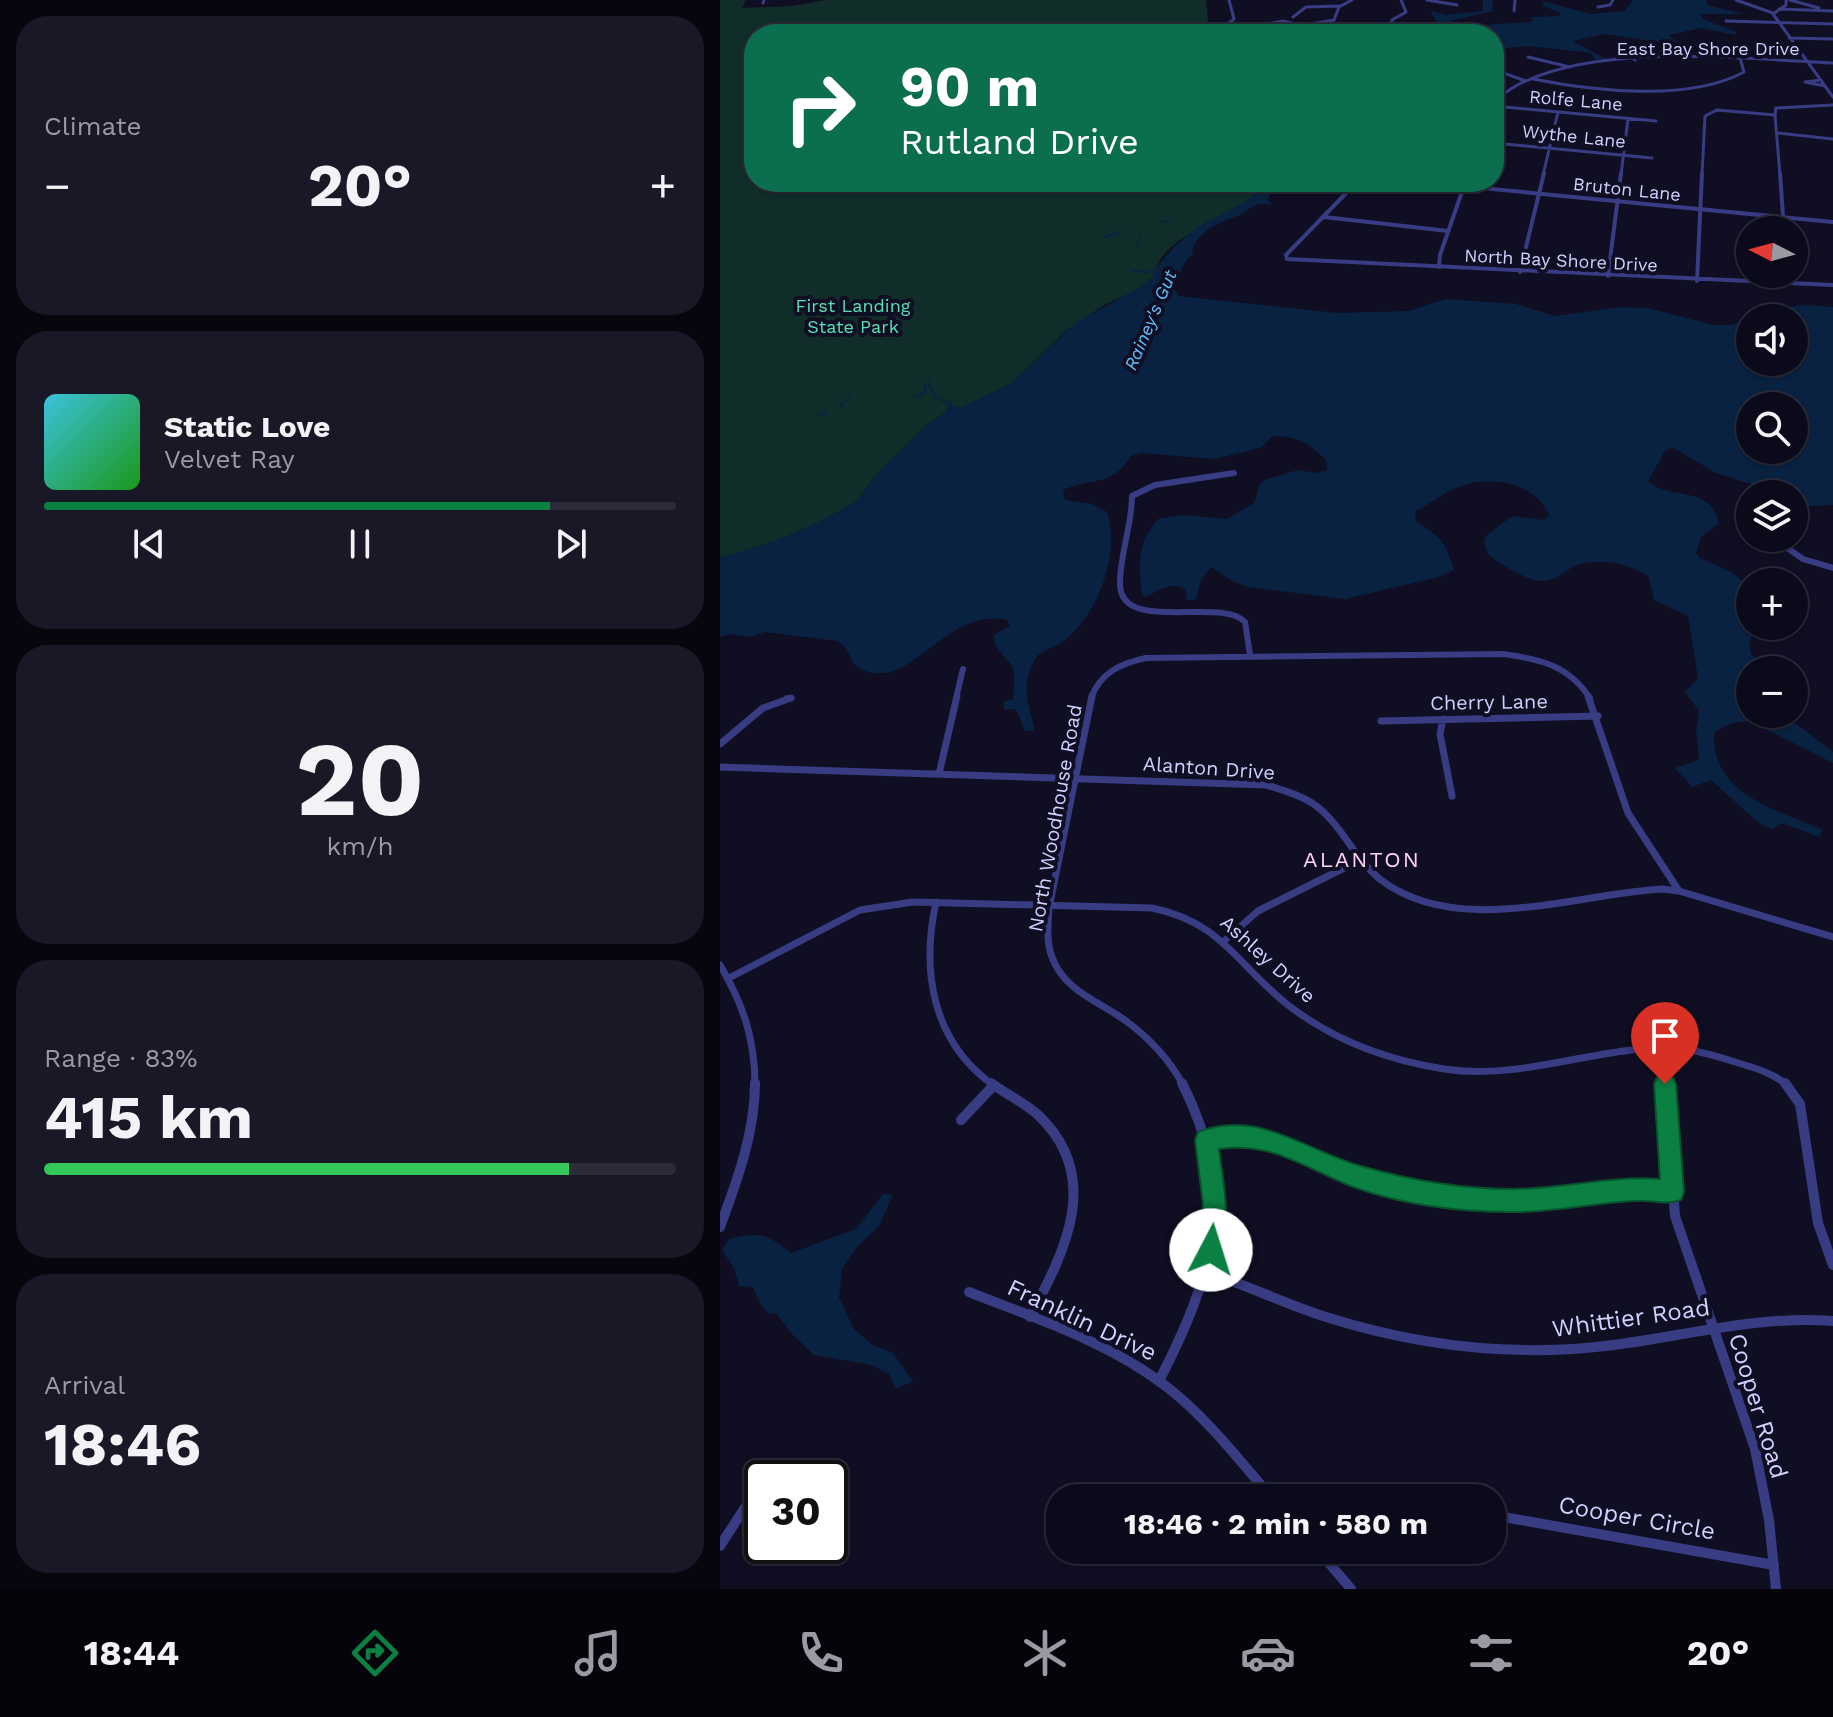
<!DOCTYPE html>
<html lang="en">
<head>
<meta charset="utf-8">
<style>
	:root { --surface:#0b0a1a; --page:#191827; --text:#f1f3f6; --muted:#9a9aa2; --line:#2b2b39; --accent:#0b8043 }
	body { margin:0; font-family:"Work Sans",sans-serif; background:var(--page); color:var(--text); height:100vh; display:flex; flex-direction:column; font-size:30px; white-space:nowrap }
	* { box-sizing:border-box; margin:0 }
	p { font-size:26px; color:var(--muted) }
	.icon { flex:none; width:44px; height:44px; fill:none; stroke:currentColor; stroke-width:2; stroke-linecap:round; stroke-linejoin:round }
	.map { position:relative; flex:1; overflow:hidden }
	.side { display:flex; flex-direction:column; gap:16px; padding:16px; background:#06060e; width:720px }
	.side>* { flex:none }
	.banner { position:absolute; left:24px; top:24px; width:760px; height:168px; border-radius:32px; box-shadow:0 2px 6px #0004,0 0 0 2px var(--line); background:#0b6e4f; color:#fff; overflow:hidden }
	.needle { width:52px; rotate:276deg }
	.fabs { position:absolute; left:1016px; top:216px; display:grid; gap:16px }
	.fabs a { display:grid; place-items:center; width:72px; height:72px; border-radius:50%; background:var(--surface); box-shadow:0 2px 6px #0004,0 0 0 2px var(--line); font-size:40px }
	.speed { position:absolute; left:24px; top:1460px; display:flex; gap:16px; font-size:40px; font-weight:700; text-align:center }
	.speed>* { display:grid; place-content:center; width:104px; height:104px; border-radius:50%; background:var(--surface); box-shadow:0 2px 6px #0004,0 0 0 2px var(--line); line-height:1 }
	.speed .limit { border:4px solid #111; border-radius:12px; background:#fff; color:#111 }
	.pin { position:absolute; display:grid; place-items:center; width:68px; height:68px; color:#fff; margin:-82px -34px; border-radius:50% 50% 50% 0; rotate:-45deg; box-shadow:0 0 8px #0007 }
	.pin .icon { rotate:45deg }
	.me { position:absolute; width:88px; margin:-44px; rotate:5deg; stroke-linejoin:round; filter:drop-shadow(0 0 6px #0008) }
	.turn { display:flex; align-items:center; gap:28px; height:168px; padding:0 24px; font-size:36px }
	.turn .icon { width:104px; height:104px; stroke-width:2.5 }
	.turn b { display:block; font-size:56px; line-height:68px }
	.big { font-size:60px; font-weight:700; line-height:1.1 }
	.side .card { flex:1; display:flex; flex-direction:column; justify-content:center; gap:12px; min-width:0; padding:0 28px; border-radius:32px; background:var(--page) }
	.side .dial { align-items:center; gap:0 }
	.dial b { font-size:104px; line-height:1 }
	.song { display:flex; align-items:center; gap:24px }
	.cover { width:96px; height:96px; border-radius:12px; background:linear-gradient(135deg,hsl(190 70% 55%),hsl(120 70% 35%)) }
	.played { height:8px; border-radius:4px; background:linear-gradient(90deg,var(--accent) 80%,var(--line) 80%) }
	.keys { display:flex; justify-content:space-around; direction:ltr }
	.heat { display:flex; justify-content:space-between; align-items:center; font-size:44px; direction:ltr }
	.charge { height:12px; border-radius:6px; background:linear-gradient(90deg,#34c759 83%,var(--line) 0) }
	.trip { position:absolute; left:326px; top:1484px; width:460px; height:80px; border-radius:32px; background:var(--surface); box-shadow:0 2px 6px #0004,0 0 0 2px var(--line); font-weight:700; line-height:80px; text-align:center }
	.tab-bar { display:flex; height:128px; justify-content:space-around; align-items:center; background:#04040a; color:var(--muted) }
	.tab-bar .icon { width:56px; height:56px }
	.tab-bar .active { color:var(--accent) }
	.tab-bar b { font-size:36px; color:var(--text) }
	main { display:flex; flex:1; min-height:0 }
	.map>svg:first-child { display:block }
	.green { fill:#112d2a }
	.water { fill:#092241; fill-rule:evenodd }
	.lines { fill:none; stroke-linecap:round; stroke-linejoin:round }
	.stream { stroke:#092241; stroke-width:2 }
	.minor-far4 { stroke:#383c83; stroke-width:3 }
	.minor-far3 { stroke:#383c83; stroke-width:4 }
	.minor-far2 { stroke:#383c83; stroke-width:6 }
	.minor-far1 { stroke:#383c83; stroke-width:7 }
	.minor { stroke:#383c83; stroke-width:10 }
	.route { fill:#0b8043; stroke:#07532c; stroke-width:2 }
	.labels { text-anchor:middle; dominant-baseline:central; stroke-width:8; stroke-linejoin:round; paint-order:stroke }
	.far-street-label { font-size:18px; fill:#d1d0ff; stroke:#0f0e23 }
	.far-park-label { font-size:18px; fill:#5ae1b3; stroke:#0f0e23 }
	.far-water-label { font-size:18px; font-style:italic; fill:#5ec3ff; stroke:#0f0e23 }
	.street-label { font-size:20px; fill:#d1d0ff; stroke:#0f0e23 }
	.neighbourhood-label { font-size:22px; letter-spacing:2px; fill:#ffd2f3; stroke:#0f0e23 }
	.near-street-label { font-size:24px; fill:#d1d0ff; stroke:#0f0e23 }
</style>
</head>
<body>
<main>
<section class="side">
<div class="card"><p>Climate</p>
<div class="heat"><a>−</a><b class="big">20°</b><a>+</a></div>
</div>
<div class="card">
<div class="song"><i class="cover"></i><div><b>Static Love</b><p>Velvet Ray</p></div></div>
<div class="played"></div>
<div class="keys"><svg class="icon" aria-label="previous" viewBox="0 0 24 24"><path d="M18 5L8 12l10 7zM5 5v14"/></svg><svg class="icon" aria-label="pause" viewBox="0 0 24 24"><path d="M8 5v14M16 5v14"/></svg><svg class="icon" aria-label="next" viewBox="0 0 24 24"><path d="M6 5l10 7-10 7zM19 5v14"/></svg></div>
</div>
<div class="card dial"><b>20</b><p>km/h</p></div>
<div class="card"><p>Range · 83%</p><b class="big">415 km</b><div class="charge"></div></div>
<div class="card"><p>Arrival</p><b class="big">18:46</b></div>
</section>
<div class="map">
<svg width="1113" height="1589" viewBox="0 0 1113 1589">
	<rect width="100%" height="100%" fill="#0f0e23"/>
	<path class="green" d="M0,0H26L22,8L71,6L106,0H486L489,34H34V182H533L535,193C511,221 440,234 434,276L416,291L386,304L348,329L292,383L241,408L229,405L225,413L208,424L157,474L136,502L100,522L56,541L0,558Z"/>
	<path class="water" d="M763,0H772L773,11L730,21L733,27L811,22L813,20L810,17L840,16V13L824,6L822,1L871,14L905,11L913,0H987L986,5L1024,14H981V18L1016,32V35L981,28L949,35L952,39L972,47L884,34L853,41L886,59H874L872,54L863,52L808,46L774,49V34H710L709,30L718,24L710,10L725,15L763,11Z
		M534,182H557L547,200L553,205C549,205 544,204 540,204C532,205 525,213 517,216C500,222 473,233 472,255C460,263 463,277 452,285L458,296L617,313L689,311L725,299L796,304L835,316L901,307L928,308L993,325H1011L1050,309L1086,305L1113,307V505L1074,507V494H1062L996,473L952,447L945,451L928,481C951,502 989,483 999,523L981,537L976,553L980,558L1013,573L1030,588V626H1041C1032,632 1027,643 1031,654L1047,664L1069,670H1030V714H1064L1113,752V763L1032,722C1016,721 1008,723 994,733C991,794 1057,810 1103,830L1099,837L1061,823L1052,829L1040,824L991,780L972,787L955,768L979,760L976,730L979,711L965,692L978,678L968,616L934,600L928,576C909,563 877,557 855,566C844,571 836,581 822,581C809,582 776,562 767,553L764,541L767,535L792,516L824,520L829,515C817,485 778,476 747,484C730,488 712,503 696,511L695,521C721,537 725,540 734,570L719,577L625,599L528,587L512,581L491,567L481,580L476,600H467L465,589C449,581 440,591 425,597L422,595C418,564 417,543 438,519L463,515L507,519L534,503L540,484L544,480L578,470L597,473L607,470L606,460C591,444 575,435 553,436L540,448L494,459L422,453L411,456C392,487 374,477 343,490L345,500L372,504L387,512C400,555 379,613 344,641C335,648 319,650 314,661C300,686 309,706 315,731H305L296,709L285,710L283,702L293,699C297,660 293,671 274,643V635L290,626L287,620C226,606 190,694 141,669C129,663 130,648 118,641L45,632L30,637L9,634L0,637V558L56,541L100,522L136,502L157,474L208,424L225,413L229,405L241,408L292,383L355,323L419,288L434,276L433,271L455,246L479,226L527,201L535,193ZM1074,318V362H1030V318ZM1074,406V450H1030V406Z
		M163,1194L173,1195L159,1226L136,1248L122,1269L119,1298L134,1329L151,1344L173,1353L193,1381L176,1389L169,1374L151,1365L94,1355L73,1335L56,1313L48,1314L38,1300L33,1287L19,1286L14,1268L2,1250L9,1239C40,1232 46,1233 71,1253L136,1229Z"/>
	<g class="lines">
		<path class="stream" d="M443,221L450,222
			M384,237L400,232
			M417,246L420,238
			M413,271L429,272
			M209,385L216,397L231,405
			M195,397L207,391L204,388L210,380
			M123,406L120,405L130,397
			M99,415L106,413"/>
		<path class="minor-far4" d="M509,0L514,19L503,28L512,34
			M707,0L737,5
			M1016,0L1053,13
			M1066,0V5L1053,14L1113,97
			M1070,0L1099,8
			M43,3L44,0
			M878,7L890,5L893,0
			M1059,9L1113,11
			M794,11L795,0
			M573,17L586,7L620,6
			M1006,21L1113,24
			M536,26L563,21L580,25
			M550,31L614,20L619,7L632,0
			M660,34L671,30L672,20L686,12L681,0
			M1069,38L1113,39
			M898,43L915,60
			M808,57L850,67
			M778,71L806,81
			M813,79C873,91 969,102 1024,72L1020,58L1009,47
			M1101,80L1085,82L1105,86
			M774,100C784,94 795,85 806,81C890,43 1022,59 1113,63
			M774,106L936,121
			M1055,115L1060,175
			M1055,115L1056,108L1113,105
			M1057,133L1113,139
			M774,143L932,158
			M823,175L838,112
			M901,175L908,119
			M982,175L985,116L997,110L1055,115"/>
		<path class="minor-far3" d="M1060,173L1064,230
			M637,182L566,255L567,259L1113,285
			M699,182L1113,222
			M604,217L728,231
			M719,267L720,255L745,183
			M800,272L824,173
			M888,276L901,173
			M977,281L982,173"/>
		<path class="minor-far2" d="M514,473L435,485L412,496C412,525 400,554 400,583C399,635 501,596 525,622L530,655
			M1053,538L1083,559L1113,568
			M67,698H71
			M236,698L243,669
			M371,698C380,673 401,663 426,658L783,654C820,659 848,665 870,698"/>
		<path class="minor-far1" d="M372,696L329,908C328,924 326,942 332,957C343,990 380,1002 406,1021C428,1037 450,1060 463,1085
			M868,696L908,813L959,891
			M723,719L720,734L732,796
			M661,721L878,716
			M0,744L43,708L71,698
			M0,767L546,785C562,790 578,794 592,803C621,822 633,858 661,880C738,938 855,894 942,889L959,891L1113,937
			M219,774L237,696
			M216,902C201,971 212,1041 273,1085
			M503,942L538,911L640,860
			M0,965C23,1004 35,1039 35,1085
			M9,978L140,910L193,902L432,908C502,922 517,965 568,1005C613,1040 667,1060 724,1069C803,1081 875,1046 953,1048C973,1049 993,1055 1012,1061C1031,1067 1052,1072 1067,1085
			M942,1048L945,1085"/>
		<path class="minor" d="M271,1083C286,1094 303,1102 317,1114C384,1176 345,1251 310,1317
			M945,1083L955,1216L1035,1449L1049,1520L1056,1589
			M1065,1083L1080,1104L1098,1223L1113,1265
			M241,1120L273,1086
			M486,1140L535,1135L620,1171L683,1190L724,1196L794,1201L917,1189L952,1192
			M0,1227C17,1181 35,1133 35,1083
			M486,1272C527,1285 565,1304 606,1317C685,1342 770,1354 853,1349C941,1344 1024,1314 1113,1321
			M249,1292C317,1319 389,1342 447,1387C487,1418 519,1460 552,1498
			M439,1381C493,1275 519,1196 462,1083
			M772,1515L1054,1565
			M0,1546L41,1483
			M598,1550L631,1589"/>
	</g>
	<path class="route" d="M945,1074L953,1077L956,1084L964,1192L961,1200C945,1206 929,1199 913,1201C873,1203 832,1213 792,1212C741,1212 685,1205 636,1188C587,1170 554,1141 499,1149C503,1183 513,1225 499,1259L491,1262L482,1259L478,1250L483,1204L475,1140L478,1132C538,1108 586,1151 641,1166C690,1180 742,1189 793,1189C842,1189 890,1175 940,1179L934,1084L937,1077Z"/>
	<g class="labels">
		<g class="far-street-label">
			<text x="988" y="48">East Bay Shore Drive</text>
			<text transform="translate(856 100) rotate(5)">Rolfe Lane</text>
			<text transform="translate(854 136) rotate(6)">Wythe Lane</text>
			<text transform="translate(907 189) rotate(6)">Bruton Lane</text>
			<text transform="translate(841 260) rotate(3)">North Bay Shore Drive</text>
		</g>
		<g class="far-park-label">
			<text x="133" y="305">First Landing<tspan x="133" dy="21">State Park</tspan></text>
		</g>
		<g class="far-water-label">
			<text transform="translate(430 320) rotate(-67)">Rainey's Gut</text>
		</g>
		<g class="street-label">
			<text transform="translate(769 702) rotate(-1)">Cherry Lane</text>
			<text transform="translate(489 768) rotate(4)">Alanton Drive</text>
			<text transform="translate(335 818) rotate(-80)">North Woodhouse Road</text>
			<text transform="translate(548 959) rotate(42)">Ashley Drive</text>
		</g>
		<g class="neighbourhood-label">
			<text x="642" y="859">ALANTON</text>
		</g>
		<g class="near-street-label">
			<text transform="translate(911 1318) rotate(-8)">Whittier Road</text>
			<text transform="translate(362 1320) rotate(25)">Franklin Drive</text>
			<text transform="translate(1038 1406) rotate(73)">Cooper Road</text>
			<text transform="translate(917 1518) rotate(10)">Cooper Circle</text>
		</g>
	</g>
</svg>
<div class="fabs">
<a><svg class="needle" viewBox="-14 -14 28 28"><path d="M0-13l5 13h-10z" fill="#e53935"/><path d="M0 13l5-13h-10z" fill="#9a9aa2"/></svg></a>
<a><svg class="icon" aria-label="sound" viewBox="0 0 24 24"><path d="M4 9h4l5-4v14l-5-4H4zM17 9q2 3 0 6"/></svg></a>
<a><svg class="icon" aria-label="search" viewBox="0 0 24 24"><circle cx="10" cy="10" r="6"/><path d="M15 15l6 6"/></svg></a>
<a><svg class="icon" aria-label="layers" viewBox="0 0 24 24"><path d="M12 4l9 5-9 5-9-5zM3 14l9 5 9-5"/></svg></a>
<a>+</a>
<a>−</a>
</div>
<div class="speed"><div class="limit">30</div></div>
<div class="pin" style="left:945px;top:1084px;background:#d93025"><svg class="icon" aria-label="arrive" viewBox="0 0 24 24"><path d="M6 21V4h12l-3 4 3 4H6"/></svg></div>
<svg class="me" style="left:491px;top:1250px" viewBox="-20 -20 40 40"><circle r="19" fill="#fff"/><path d="M0-13L10 11 0 6-10 11z" fill="#0b8043"/></svg>
<div class="trip">18:46 · 2 min · 580 m</div>
<div class="banner">
<div class="turn"><svg class="icon" aria-label="right" viewBox="0 0 24 24"><path d="M7 20v-9h11M14 6l5 5-5 5"/></svg><div><b>90 m</b>Rutland Drive</div></div>
</div>
</div>
</main>
<nav class="tab-bar">
<b>18:44</b>
<svg class="icon active" aria-label="directions" viewBox="0 0 24 24"><path d="M12 3l9 9-9 9-9-9zM9 14v-3h6M13 9l2 2-2 2"/></svg>
<svg class="icon" aria-label="music" viewBox="0 0 24 24"><path d="M9 18V5l10-2v13"/><circle cx="6" cy="18" r="3"/><circle cx="16" cy="16" r="3"/></svg>
<svg class="icon" aria-label="phone" viewBox="0 0 24 24"><path d="M5 4h4l2 5-3 2q2 4 5 5l2-3 5 2v4C11 20 4 13 5 4z"/></svg>
<svg class="icon" aria-label="climate" viewBox="0 0 24 24"><path d="M12 3v18M4 7l16 10M4 17L20 7"/></svg>
<svg class="icon" aria-label="car" viewBox="0 0 24 24"><path d="M5 17H2v-5l4-1 3-4h7l3 4 3 1v5h-3M9 17h6M6 11h13"/><circle cx="7" cy="17" r="2"/><circle cx="17" cy="17" r="2"/></svg>
<svg class="icon" aria-label="filters" viewBox="0 0 24 24"><path d="M4 7h16M4 17h16"/><circle cx="9" cy="7" r="2"/><circle cx="15" cy="17" r="2"/></svg>
<b>20°</b>
</nav>
</body>
</html>
